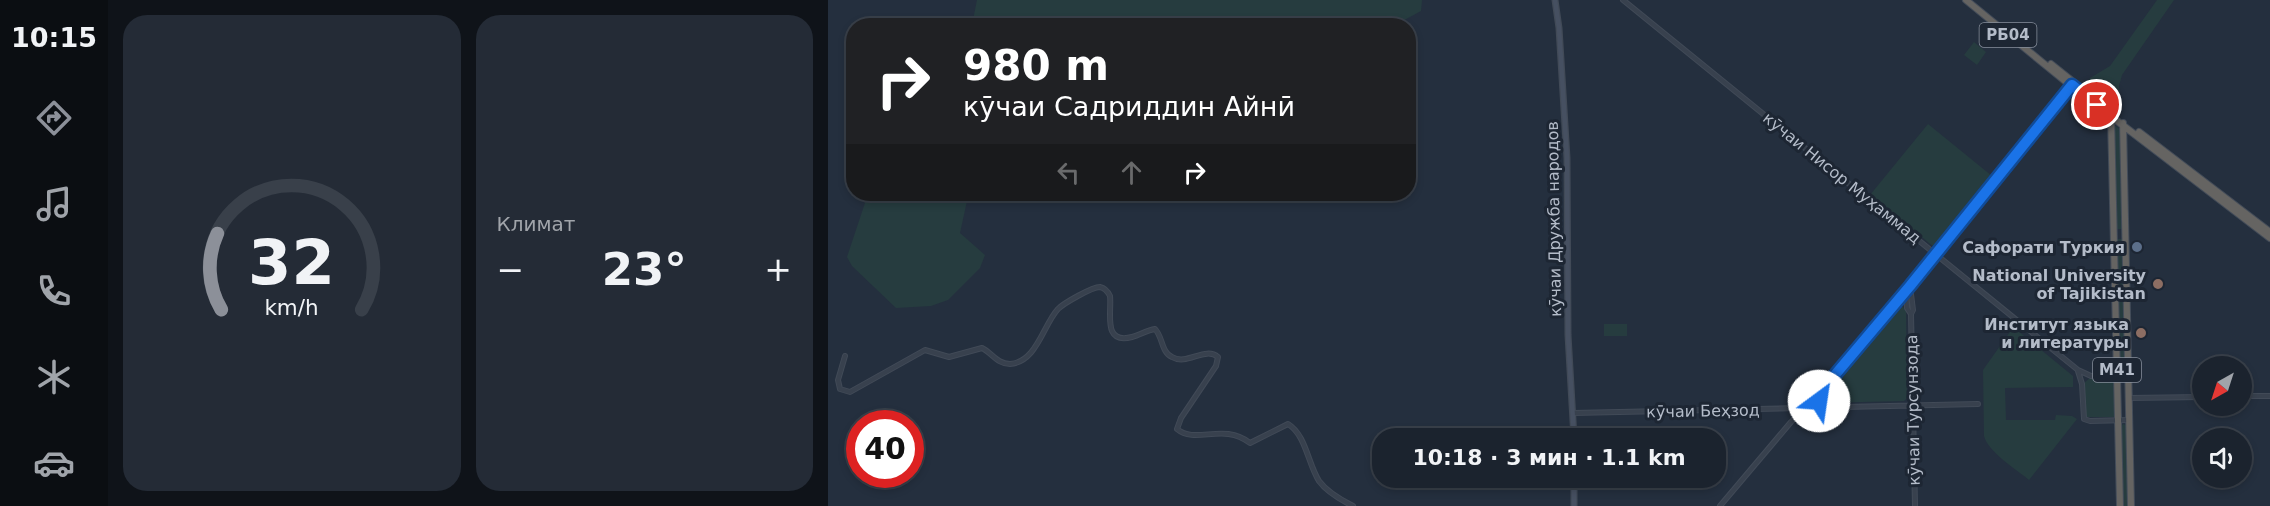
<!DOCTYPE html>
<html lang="ru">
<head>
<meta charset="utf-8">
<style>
	:root { --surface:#1b232e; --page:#242b36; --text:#f1f3f6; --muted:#a0a4aa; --line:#39404a; --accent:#8c9099 }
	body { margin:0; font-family:"DejaVu Sans",sans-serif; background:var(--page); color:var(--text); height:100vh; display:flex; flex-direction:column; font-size:22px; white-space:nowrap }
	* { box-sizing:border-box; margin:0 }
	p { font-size:20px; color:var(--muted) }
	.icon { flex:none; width:33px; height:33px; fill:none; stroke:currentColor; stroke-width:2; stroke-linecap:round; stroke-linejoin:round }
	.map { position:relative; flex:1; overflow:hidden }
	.panel { display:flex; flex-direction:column; gap:15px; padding:15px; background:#0f1319; width:720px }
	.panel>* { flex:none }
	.hud { position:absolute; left:18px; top:18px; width:570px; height:183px; border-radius:24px; box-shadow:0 3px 9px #0003,0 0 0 2px var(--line); background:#202124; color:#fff; overflow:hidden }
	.needle { width:39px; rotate:219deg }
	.tools { position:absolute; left:1364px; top:356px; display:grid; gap:12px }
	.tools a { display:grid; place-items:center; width:60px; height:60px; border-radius:50%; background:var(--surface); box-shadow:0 3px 9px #0003,0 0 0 2px var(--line); font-size:30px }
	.speed { position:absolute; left:18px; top:410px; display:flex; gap:12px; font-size:30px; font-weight:700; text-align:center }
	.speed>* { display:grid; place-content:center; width:78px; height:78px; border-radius:50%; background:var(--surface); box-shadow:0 3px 9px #0003,0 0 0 2px var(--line); line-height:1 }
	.speed .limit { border:9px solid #d22; background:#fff; color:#111 }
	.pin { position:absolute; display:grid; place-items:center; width:51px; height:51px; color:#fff; margin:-26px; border:3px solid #fff; border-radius:50%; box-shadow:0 2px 6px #0007 }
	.me { position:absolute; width:66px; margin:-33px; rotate:31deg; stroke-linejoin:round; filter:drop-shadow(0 0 4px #0008) }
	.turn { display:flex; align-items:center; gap:21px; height:126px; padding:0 18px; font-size:27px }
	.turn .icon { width:78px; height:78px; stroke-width:2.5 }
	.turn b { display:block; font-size:42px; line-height:51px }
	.lanes { display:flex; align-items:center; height:57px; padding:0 18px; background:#0003; justify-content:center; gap:30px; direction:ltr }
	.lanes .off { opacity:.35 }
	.big { font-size:45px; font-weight:600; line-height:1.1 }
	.panel .card { flex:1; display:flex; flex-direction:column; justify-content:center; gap:9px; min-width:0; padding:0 21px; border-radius:24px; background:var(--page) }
	.panel .dial { align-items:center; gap:0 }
	.dial svg { height:156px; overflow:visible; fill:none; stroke:var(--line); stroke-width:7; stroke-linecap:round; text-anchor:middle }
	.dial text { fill:var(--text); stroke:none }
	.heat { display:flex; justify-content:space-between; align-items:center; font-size:33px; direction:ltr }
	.panel .tiles { flex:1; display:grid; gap:15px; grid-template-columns:repeat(2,1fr) }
	.trip { position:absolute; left:544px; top:428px; width:354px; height:60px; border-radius:24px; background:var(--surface); box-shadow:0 3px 9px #0003,0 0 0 2px var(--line); font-weight:600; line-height:60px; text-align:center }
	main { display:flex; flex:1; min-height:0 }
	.dock { display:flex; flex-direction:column; width:108px; justify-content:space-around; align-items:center; background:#0b0e12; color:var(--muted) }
	.dock .icon { width:42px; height:42px }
	.dock .current { color:var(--accent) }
	.dock b { font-size:27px; color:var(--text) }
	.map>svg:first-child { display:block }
	.green { fill:#263c3f }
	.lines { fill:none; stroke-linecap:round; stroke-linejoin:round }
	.tertiary-casing { stroke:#414a57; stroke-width:6 }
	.secondary-casing { stroke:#414a57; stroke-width:7 }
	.trunk-casing { stroke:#434c59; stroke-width:8 }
	.tertiary { stroke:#38414e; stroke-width:4 }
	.secondary { stroke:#465061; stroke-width:4.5 }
	.trunk { stroke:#656462; stroke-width:6 }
	.route-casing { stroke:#114b97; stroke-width:15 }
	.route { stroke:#1a73e8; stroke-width:10 }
	.service-dot { fill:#5c6f8a; stroke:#1d2633; stroke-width:2 }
	.education-dot { fill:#8d6e63; stroke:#1d2633; stroke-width:2 }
	.labels { text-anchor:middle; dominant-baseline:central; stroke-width:6; stroke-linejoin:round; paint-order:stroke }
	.shield { fill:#1d2633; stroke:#878f9c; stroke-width:1.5 }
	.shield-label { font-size:15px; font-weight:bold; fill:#b4bcc9 }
	.street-label { font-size:16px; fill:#b4bcc9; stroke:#1d2633 }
	.poi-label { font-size:16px; font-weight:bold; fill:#b4bcc9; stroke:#1d2633; text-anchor:end }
</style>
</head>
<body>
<main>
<nav class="dock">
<b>10:15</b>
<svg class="icon current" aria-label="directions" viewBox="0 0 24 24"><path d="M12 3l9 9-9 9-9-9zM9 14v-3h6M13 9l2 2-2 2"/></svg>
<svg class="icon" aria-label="music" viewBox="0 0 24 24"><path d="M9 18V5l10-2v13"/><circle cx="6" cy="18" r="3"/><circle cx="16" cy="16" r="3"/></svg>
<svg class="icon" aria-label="phone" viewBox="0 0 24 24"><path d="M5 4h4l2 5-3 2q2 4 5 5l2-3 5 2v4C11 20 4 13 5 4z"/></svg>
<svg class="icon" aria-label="climate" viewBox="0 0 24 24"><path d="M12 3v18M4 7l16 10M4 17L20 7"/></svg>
<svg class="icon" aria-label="car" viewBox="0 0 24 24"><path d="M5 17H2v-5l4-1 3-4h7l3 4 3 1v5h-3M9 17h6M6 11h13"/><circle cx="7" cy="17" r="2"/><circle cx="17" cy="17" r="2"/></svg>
</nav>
<section class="panel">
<div class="tiles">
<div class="card dial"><svg viewBox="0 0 100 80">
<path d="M14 69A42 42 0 1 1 86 69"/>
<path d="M14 69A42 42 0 0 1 12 30" stroke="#8c9099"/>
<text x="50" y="56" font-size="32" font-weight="700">32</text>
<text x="50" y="72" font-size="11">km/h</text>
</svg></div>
<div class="card"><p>Климат</p>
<div class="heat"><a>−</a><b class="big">23°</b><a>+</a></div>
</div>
</div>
</section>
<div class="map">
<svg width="1442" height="506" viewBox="0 0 1442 506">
	<rect width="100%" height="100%" fill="#242f3e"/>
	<path class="green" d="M149,0H594L593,11L567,25H144Z
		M1329,0H1346L1294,75L1291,86L1293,107L1290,110H1286L1262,91L1259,87L1262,78L1282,66Z
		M1146,42L1158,52L1149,65L1136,55Z
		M1100,124L1164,176L1106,247L1042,195Z
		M1286,125L1294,130L1295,229H1287Z
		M40,194H161L139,201L132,233L157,255L152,268L120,300L103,306L68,308L24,266L19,257Z
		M1287,239H1295L1298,371H1290Z
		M1069,307H1075L1078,311L1079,398L1076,401L993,403L992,397L1001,388Z
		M776,324H799V336H776Z
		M1184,329L1190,331L1245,376V387L1177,388L1178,420H1227L1228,415L1244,416L1249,419L1201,480C1188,469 1160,452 1156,436L1155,370Z
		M1263,377L1287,378L1288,417H1258L1255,384Z
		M1295,424L1299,425L1301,506H1294L1292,428Z
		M1413,442H1422V466H1413Z"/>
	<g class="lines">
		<defs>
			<path id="tertiary" d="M795,0L1250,370L1263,376L1300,375
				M1082,286L1085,310L1083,314L1087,506
				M1078,292L1079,308L1083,314
				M17,356L10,380L12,389L22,392L97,350L121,357L154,348C164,353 169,364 182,364C209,362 215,325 230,309C236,303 264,287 272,287C277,288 280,292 282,296C284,312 274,345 304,337C312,335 319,330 327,329C335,337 333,352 344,357C359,366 377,346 390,357L388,366L353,418L349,429C368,445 395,422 422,443L460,424C478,435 480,464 491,481C499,492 513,500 525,506
				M1250,371L1254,384L1256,419L1262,421L1301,420
				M990,395L991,403L996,407
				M1413,396H1442
				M1301,398L1374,397
				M745,413L1150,404
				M892,506L963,422L990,395L1051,323L1244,85"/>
			<path id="secondary" d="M727,0L731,28L739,158L740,335L746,438
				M746,477V506"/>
			<path id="trunk" d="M1138,0L1237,81L1442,238
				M1223,64L1248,84
				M1283,116L1292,506
				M1295,123L1303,506
				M1311,132L1442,232"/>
		</defs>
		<use href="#tertiary" class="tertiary-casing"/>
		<use href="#secondary" class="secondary-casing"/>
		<use href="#trunk" class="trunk-casing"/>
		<use href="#tertiary" class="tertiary"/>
		<use href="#secondary" class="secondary"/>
		<use href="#trunk" class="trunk"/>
	</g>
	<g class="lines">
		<defs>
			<path id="route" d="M991,401L990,395L1082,286L1244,85L1269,105"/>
		</defs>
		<use href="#route" class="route-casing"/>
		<use href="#route" class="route"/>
	</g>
	<circle class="service-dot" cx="1309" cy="247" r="6"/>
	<g class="education-dot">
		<circle cx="1330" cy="284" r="6"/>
		<circle cx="1313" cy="333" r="6"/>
	</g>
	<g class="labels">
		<g class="shield">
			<rect x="1151.5" y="23" width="57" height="24" rx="4.5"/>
			<rect x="1265" y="358" width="48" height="24" rx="4.5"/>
		</g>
		<g class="shield-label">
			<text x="1180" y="35">РБ04</text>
			<text x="1289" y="370">M41</text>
		</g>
		<g class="street-label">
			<text transform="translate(1014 178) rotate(39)">кӯчаи Нисор Муҳаммад</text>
			<text transform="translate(726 219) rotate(-91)">кӯчаи Дружба народов</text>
			<text transform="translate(1085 410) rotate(-91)">кӯчаи Турсунзода</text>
			<text transform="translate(875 411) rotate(-1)">кӯчаи Беҳзод</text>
		</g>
		<g class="poi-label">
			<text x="1297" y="247">Сафорати Туркия</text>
			<text x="1318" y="275">National University<tspan x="1318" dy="18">of Tajikistan</tspan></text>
			<text x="1301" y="324">Институт языка<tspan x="1301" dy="18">и литературы</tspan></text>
		</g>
	</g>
</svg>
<div class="tools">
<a><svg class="needle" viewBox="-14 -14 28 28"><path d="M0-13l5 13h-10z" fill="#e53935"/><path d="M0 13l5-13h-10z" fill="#a0a4aa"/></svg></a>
<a><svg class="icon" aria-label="sound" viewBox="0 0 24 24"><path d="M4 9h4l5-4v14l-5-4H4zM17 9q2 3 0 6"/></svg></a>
</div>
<div class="speed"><div class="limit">40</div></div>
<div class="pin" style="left:1269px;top:105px;background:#d93025"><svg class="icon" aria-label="arrive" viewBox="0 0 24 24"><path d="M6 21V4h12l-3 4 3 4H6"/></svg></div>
<svg class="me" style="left:991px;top:401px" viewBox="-20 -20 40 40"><circle r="19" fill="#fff"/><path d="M0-13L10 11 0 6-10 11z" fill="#1a73e8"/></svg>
<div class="trip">10:18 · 3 мин · 1.1 km</div>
<div class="hud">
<div class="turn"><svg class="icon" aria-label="right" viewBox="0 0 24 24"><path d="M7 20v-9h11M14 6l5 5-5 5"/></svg><div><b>980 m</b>кӯчаи Садриддин Айнӣ</div></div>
<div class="lanes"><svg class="icon off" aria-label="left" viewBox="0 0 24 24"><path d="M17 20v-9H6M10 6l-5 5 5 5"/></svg><svg class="icon off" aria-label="ahead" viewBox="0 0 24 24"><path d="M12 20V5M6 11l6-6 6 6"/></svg><svg class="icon" aria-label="right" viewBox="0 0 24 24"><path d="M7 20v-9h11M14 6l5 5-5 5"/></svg></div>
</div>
</div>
</main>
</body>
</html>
